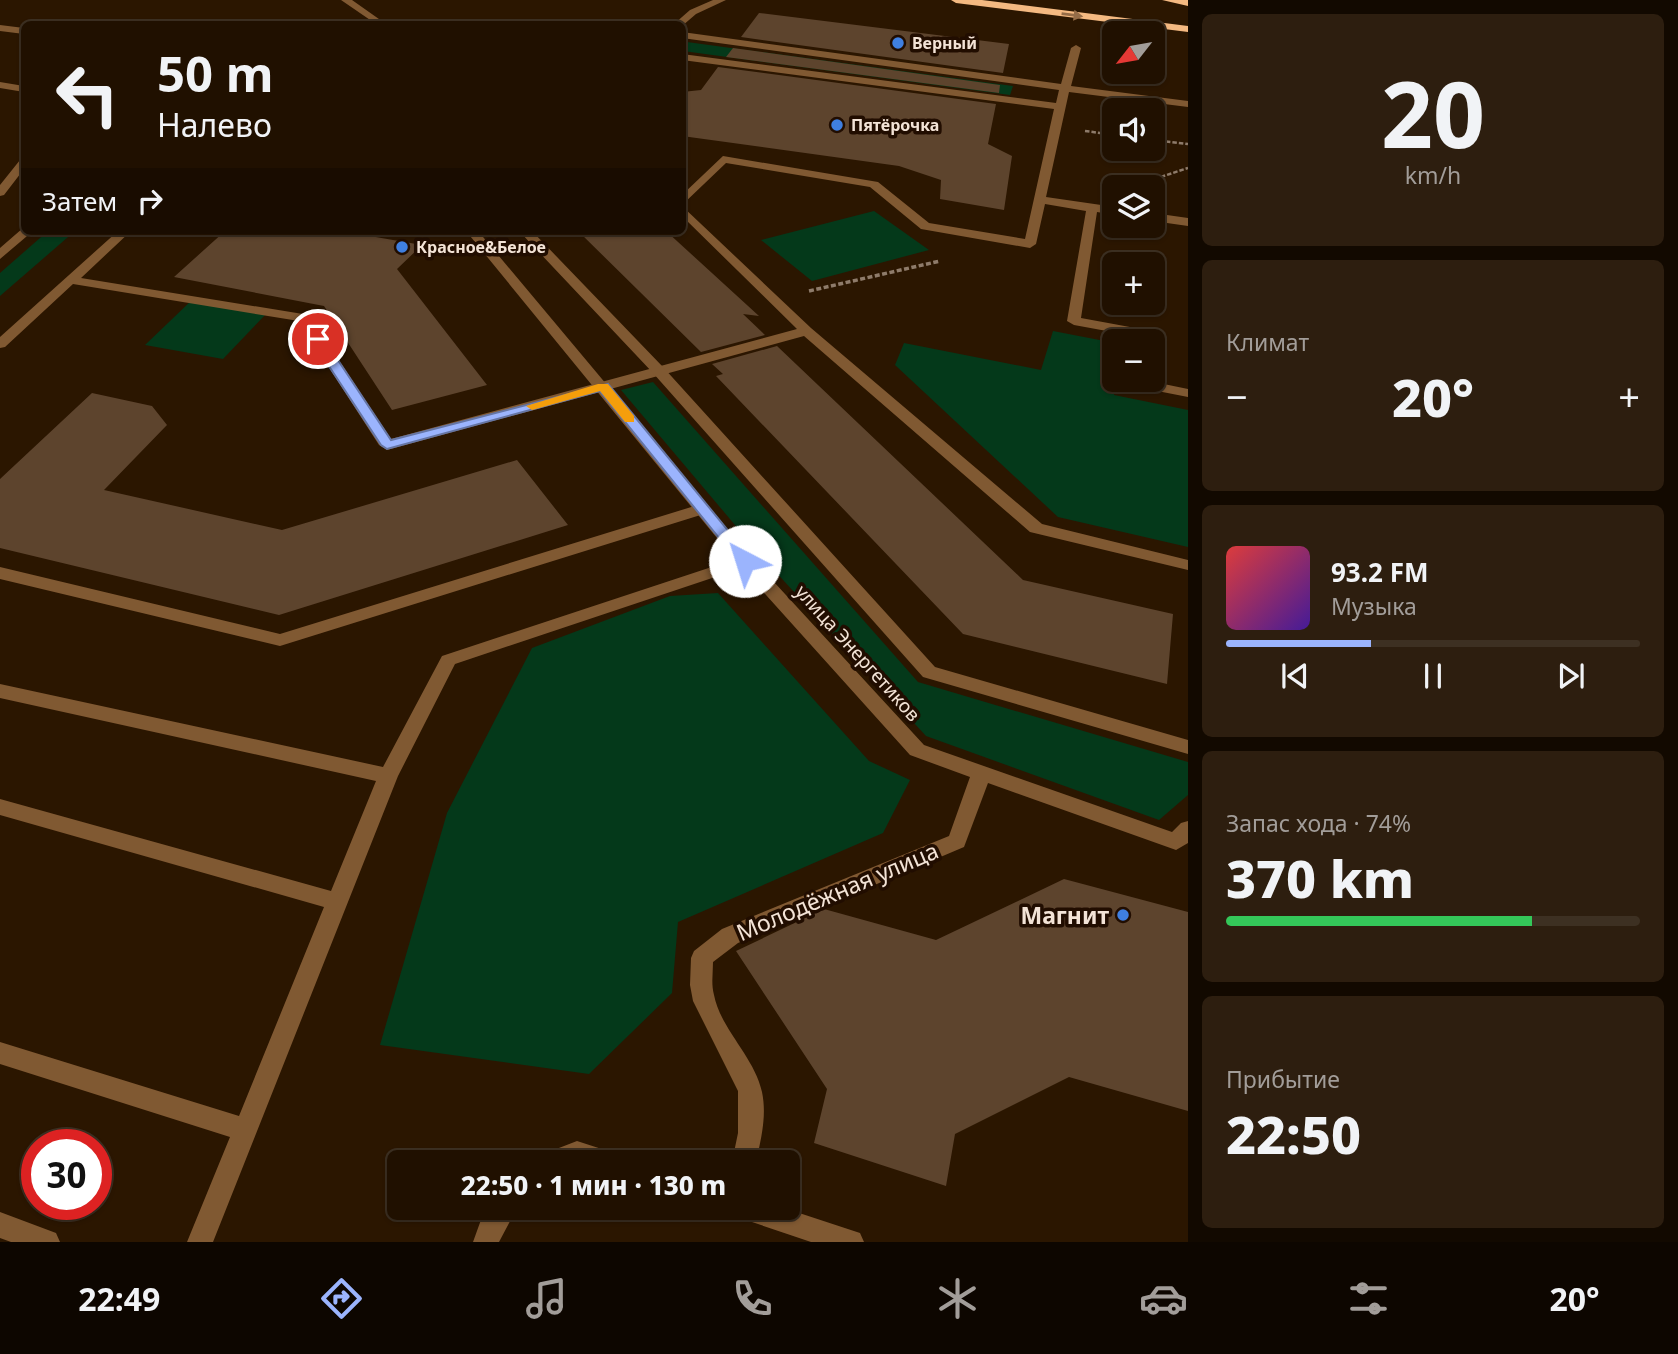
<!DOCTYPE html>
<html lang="ru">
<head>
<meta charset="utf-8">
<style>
	:root { --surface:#201000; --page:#2d1e0f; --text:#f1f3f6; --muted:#a29d99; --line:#3d3022; --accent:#9bb4fd }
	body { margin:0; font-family:"Noto Sans",sans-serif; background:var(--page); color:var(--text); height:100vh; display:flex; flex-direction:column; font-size:26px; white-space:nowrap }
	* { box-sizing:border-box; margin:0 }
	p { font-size:23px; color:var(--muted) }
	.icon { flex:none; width:38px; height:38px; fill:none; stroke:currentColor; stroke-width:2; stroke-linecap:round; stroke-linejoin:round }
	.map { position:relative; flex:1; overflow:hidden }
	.panel { display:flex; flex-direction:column; gap:14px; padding:14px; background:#120900; width:490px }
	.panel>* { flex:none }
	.guide { position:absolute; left:21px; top:21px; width:665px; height:214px; border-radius:10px; box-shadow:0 2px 5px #0004,0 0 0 2px var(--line); background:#201000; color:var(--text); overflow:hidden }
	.needle { width:46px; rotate:239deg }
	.tools { position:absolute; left:1102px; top:21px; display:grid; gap:14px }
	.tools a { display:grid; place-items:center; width:63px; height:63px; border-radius:10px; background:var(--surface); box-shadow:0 2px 5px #0004,0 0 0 2px var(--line); font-size:35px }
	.speed { position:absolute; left:21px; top:1129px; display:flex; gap:14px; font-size:35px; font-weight:700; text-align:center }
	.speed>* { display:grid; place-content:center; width:91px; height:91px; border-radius:50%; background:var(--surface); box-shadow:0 2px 5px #0004,0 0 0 2px var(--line); line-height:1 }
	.speed .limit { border:10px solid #d22; background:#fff; color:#111 }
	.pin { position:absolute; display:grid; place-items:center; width:60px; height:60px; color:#fff; margin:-30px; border:4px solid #fff; border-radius:50%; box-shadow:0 2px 7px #0007 }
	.me { position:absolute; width:77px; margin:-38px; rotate:320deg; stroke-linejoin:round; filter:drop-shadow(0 0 5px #0008) }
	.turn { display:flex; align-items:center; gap:24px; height:147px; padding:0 21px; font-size:32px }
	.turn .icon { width:91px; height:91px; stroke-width:2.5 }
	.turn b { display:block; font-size:49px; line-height:60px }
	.then { display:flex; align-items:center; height:66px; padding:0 21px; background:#0003; gap:14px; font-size:26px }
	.big { font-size:52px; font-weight:800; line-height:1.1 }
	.panel .card { flex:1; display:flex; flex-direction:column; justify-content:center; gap:10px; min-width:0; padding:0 24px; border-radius:10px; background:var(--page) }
	.panel .dial { align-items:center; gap:0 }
	.dial b { font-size:91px; line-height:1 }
	.song { display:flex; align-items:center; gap:21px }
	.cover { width:84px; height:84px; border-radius:10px; background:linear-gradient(135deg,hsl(0 70% 55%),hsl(260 70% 35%)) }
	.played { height:7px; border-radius:4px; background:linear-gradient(90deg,var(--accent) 35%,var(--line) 35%) }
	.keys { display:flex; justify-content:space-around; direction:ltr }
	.heat { display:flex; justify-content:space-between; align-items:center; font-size:38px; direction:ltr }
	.charge { height:10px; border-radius:5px; background:linear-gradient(90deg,#34c759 74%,var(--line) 0) }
	.trip { position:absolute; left:387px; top:1150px; width:413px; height:70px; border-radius:10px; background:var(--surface); box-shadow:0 2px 5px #0004,0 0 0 2px var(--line); font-weight:800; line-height:70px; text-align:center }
	.tab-bar { display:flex; height:112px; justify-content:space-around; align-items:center; background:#0d0600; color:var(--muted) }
	.tab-bar .icon { width:49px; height:49px }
	.tab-bar .selected { color:var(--accent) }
	.tab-bar b { font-size:32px; color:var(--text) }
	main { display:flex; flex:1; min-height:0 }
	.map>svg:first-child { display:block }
	.green { fill:#04391a }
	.building { fill:#5d442d }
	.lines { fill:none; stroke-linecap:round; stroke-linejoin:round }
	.path-far1 { stroke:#8e7b6a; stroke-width:2.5; stroke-dasharray:4.5 2; stroke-linecap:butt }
	.path { stroke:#8e7b6a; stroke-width:3.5; stroke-dasharray:5 2.5; stroke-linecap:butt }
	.lane { fill:#805932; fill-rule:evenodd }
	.street { fill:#805932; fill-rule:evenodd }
	.highway { fill:#f4b981; fill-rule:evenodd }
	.oneway { fill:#956c47 }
	.route { fill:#9bb4fd; stroke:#6575a4; stroke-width:2 }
	.slow { fill:#f59e0b }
	.shop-dot { fill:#3f7fe0; stroke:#210d00; stroke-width:2.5 }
	.labels { text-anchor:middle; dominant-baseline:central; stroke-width:7; stroke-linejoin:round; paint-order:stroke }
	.far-poi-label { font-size:16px; font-weight:bold; fill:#f3e3d6; stroke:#210d00; text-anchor:start }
	.street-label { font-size:19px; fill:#f3e3d6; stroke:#210d00 }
	.near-street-label { font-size:23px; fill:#f3e3d6; stroke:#210d00 }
	.near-poi-label { font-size:23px; font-weight:bold; fill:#f3e3d6; stroke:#210d00; text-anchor:end }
</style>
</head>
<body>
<main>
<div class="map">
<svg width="1188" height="1242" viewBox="0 0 1188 1242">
	<rect width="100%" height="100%" fill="#2b1600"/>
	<path class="green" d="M687,42L1013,86L1010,95L683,51Z
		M874,211L929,250L812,281L761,240Z
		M48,231H75L0,296V273Z
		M193,299L268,312L223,359L145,345Z
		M1053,331L1115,343L1117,380L1114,395L1188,410V547L1058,517L895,365L904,343L1041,370Z
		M653,382L918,682L1188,762V795L1159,820L926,736L762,557L621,390Z
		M718,593L869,761L910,780L883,833L678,922L672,993L589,1074L380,1045L447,813L532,648L670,596Z"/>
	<path class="building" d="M759,13L1009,44L1003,73L741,37Z
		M733,48L1000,85L999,93L726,57Z
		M718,67L996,104L988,144L1012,156L1004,210L940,199L941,180L899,166L682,136V92L701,90Z
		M225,231H341L422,245L397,269L487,385L392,410L324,306L174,277Z
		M578,231H666L759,316L743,314L765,335L701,352Z
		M777,346L1023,580L1173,614L1167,684L963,634L716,376L723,374L712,364Z
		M92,393L152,406L167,425L104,490L282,530L517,460L568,525L279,615L0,548V479Z
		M1064,879L1188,912V1111L1069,1077L955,1134L946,1186L814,1143L827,1089L736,951L824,909L936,940Z"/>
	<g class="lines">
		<path class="path-far1" d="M1085,131L1115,135
			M1153,140L1188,144
			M1130,187L1188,168"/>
		<path class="path" d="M809,291L940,261"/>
		<path class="lane" d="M341,0H352L386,24H376Z
			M0,25L24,28V34L0,31Z
			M682,32L1061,84L1071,48L1076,45L1081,48L1071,86L1188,101V107L1069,92L1046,197L1115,207V215L1097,212L1081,318L1157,332L1158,341L1153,345V341H1144L1145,338L1074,325L1067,321L1086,211L1045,204L1036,244L1030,248L921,229L870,187L726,163L682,205V195L723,156L878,182L929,223L1025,239L1054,109L682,60V54L1056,103L1059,90L682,38Z
			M0,82L24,86V92L0,88Z
			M24,159V169L4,195L0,196V185L20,160Z
			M682,206L811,328L1042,524L1188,560V570L1030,532L804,336L387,450L379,445L299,321L73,284L5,347L0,348V337L118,231H131L81,278L309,315L391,439L797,329L682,216Z
			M1153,213L1188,218V226L1153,221Z
			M23,228L33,231L0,259V248Z
			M1153,379L1154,382L1188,389V397L1142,388L1140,380Z
			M701,504L707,505L709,509L707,513L280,646L0,579V567L280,634Z
			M745,556L753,561L751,565L455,664L398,776L213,1242H187L230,1137L0,1064V1042L239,1116L324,907L0,815V799L331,891L376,781L0,698V684L383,767L442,656Z
			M733,1208H784L860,1233L864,1242H811L737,1217Z
			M0,1212L56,1233L60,1242H11L0,1238Z"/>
		<path class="street" d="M713,0H726L696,14L682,26L674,24L690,10Z
			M466,231H478L751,557L924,745L1172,832L1181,823L1188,821V843L1176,850L988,783L964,847L738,943L713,962C713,973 711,984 714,995C721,1030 754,1056 762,1092C767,1116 761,1139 756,1162H732L738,1133V1091L693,1001L690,985L691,958L694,951L722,929L949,836L970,777L910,755L739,565Z
			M519,231H532L663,367L935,667L1188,740V754L923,677L653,373Z
			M577,1141L614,1153L617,1162H543L546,1153Z
			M489,1208H517L499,1242H473L482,1217Z"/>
		<path class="highway" d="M951,0H982L1188,26V32L956,3Z
			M1162,0H1188V6Z"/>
	</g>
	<defs><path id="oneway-solid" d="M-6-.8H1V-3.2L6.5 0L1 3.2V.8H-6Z" transform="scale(1.75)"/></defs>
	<use class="oneway" href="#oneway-solid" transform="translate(1072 15) rotate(7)"/>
	<path class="route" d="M313,336H322L391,440L608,384L753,561L751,564H740L600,391L387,449L381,445L311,339Z"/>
	<path class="slow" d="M598,384H608L634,416V422H625L600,391L532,410L526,406Z"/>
	<g class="shop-dot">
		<circle cx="898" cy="43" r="7"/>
		<circle cx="837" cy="125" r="7"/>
		<circle cx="402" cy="247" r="7"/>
		<circle cx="1123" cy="915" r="7"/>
	</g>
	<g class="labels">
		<g class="far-poi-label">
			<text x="912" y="43">Верный</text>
			<text x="851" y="125">Пятёрочка</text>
			<text x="416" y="247">Красное&amp;Белое</text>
		</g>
		<g class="street-label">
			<text transform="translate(858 653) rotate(48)">улица Энергетиков</text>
		</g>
		<g class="near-street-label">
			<text transform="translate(837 891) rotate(-23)">Молодёжная улица</text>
		</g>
		<g class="near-poi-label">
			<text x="1109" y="915">Магнит</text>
		</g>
	</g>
</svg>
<div class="tools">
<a><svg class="needle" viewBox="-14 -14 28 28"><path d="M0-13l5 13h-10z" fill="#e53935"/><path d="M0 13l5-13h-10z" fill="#a29d99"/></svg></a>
<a><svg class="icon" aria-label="sound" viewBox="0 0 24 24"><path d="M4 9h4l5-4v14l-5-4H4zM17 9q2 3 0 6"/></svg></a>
<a><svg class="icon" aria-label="layers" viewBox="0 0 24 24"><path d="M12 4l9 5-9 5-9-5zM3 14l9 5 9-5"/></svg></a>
<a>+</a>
<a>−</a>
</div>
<div class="speed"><div class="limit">30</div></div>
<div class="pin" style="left:318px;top:339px;background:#d93025"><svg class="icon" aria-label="arrive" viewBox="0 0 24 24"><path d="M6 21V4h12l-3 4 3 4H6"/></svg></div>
<svg class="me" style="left:745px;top:561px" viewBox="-20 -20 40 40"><circle r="19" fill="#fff"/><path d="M0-13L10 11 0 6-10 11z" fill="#9bb4fd"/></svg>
<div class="trip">22:50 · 1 мин · 130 m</div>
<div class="guide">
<div class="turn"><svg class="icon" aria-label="left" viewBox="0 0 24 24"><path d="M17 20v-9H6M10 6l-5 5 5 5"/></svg><div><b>50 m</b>Налево</div></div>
<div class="then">Затем<svg class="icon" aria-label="right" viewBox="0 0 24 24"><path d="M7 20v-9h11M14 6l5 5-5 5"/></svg></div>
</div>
</div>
<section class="panel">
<div class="card dial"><b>20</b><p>km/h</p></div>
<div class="card"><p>Климат</p>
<div class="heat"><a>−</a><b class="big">20°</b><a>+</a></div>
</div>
<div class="card">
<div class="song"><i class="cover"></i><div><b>93.2 FM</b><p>Музыка</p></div></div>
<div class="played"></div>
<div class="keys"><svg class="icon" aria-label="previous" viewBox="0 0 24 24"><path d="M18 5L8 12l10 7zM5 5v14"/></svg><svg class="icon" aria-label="pause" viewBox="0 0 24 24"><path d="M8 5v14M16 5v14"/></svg><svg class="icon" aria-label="next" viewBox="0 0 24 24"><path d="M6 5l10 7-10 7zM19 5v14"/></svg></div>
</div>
<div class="card"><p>Запас хода · 74%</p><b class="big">370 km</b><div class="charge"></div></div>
<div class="card"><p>Прибытие</p><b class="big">22:50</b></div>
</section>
</main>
<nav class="tab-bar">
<b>22:49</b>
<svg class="icon selected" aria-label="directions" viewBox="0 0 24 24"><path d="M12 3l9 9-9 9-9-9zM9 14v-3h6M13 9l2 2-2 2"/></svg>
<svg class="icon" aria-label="music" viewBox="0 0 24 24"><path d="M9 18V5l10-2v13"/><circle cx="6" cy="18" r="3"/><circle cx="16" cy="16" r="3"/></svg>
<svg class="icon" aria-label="phone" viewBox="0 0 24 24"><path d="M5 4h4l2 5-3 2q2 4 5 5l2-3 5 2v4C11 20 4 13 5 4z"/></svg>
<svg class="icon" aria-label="climate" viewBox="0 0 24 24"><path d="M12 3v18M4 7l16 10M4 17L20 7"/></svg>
<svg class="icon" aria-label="car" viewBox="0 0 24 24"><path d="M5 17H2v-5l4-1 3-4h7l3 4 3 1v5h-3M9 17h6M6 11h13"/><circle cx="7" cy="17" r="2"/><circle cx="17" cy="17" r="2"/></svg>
<svg class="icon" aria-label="filters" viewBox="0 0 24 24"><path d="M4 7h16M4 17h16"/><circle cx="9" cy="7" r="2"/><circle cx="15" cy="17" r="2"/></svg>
<b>20°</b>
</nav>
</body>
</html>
